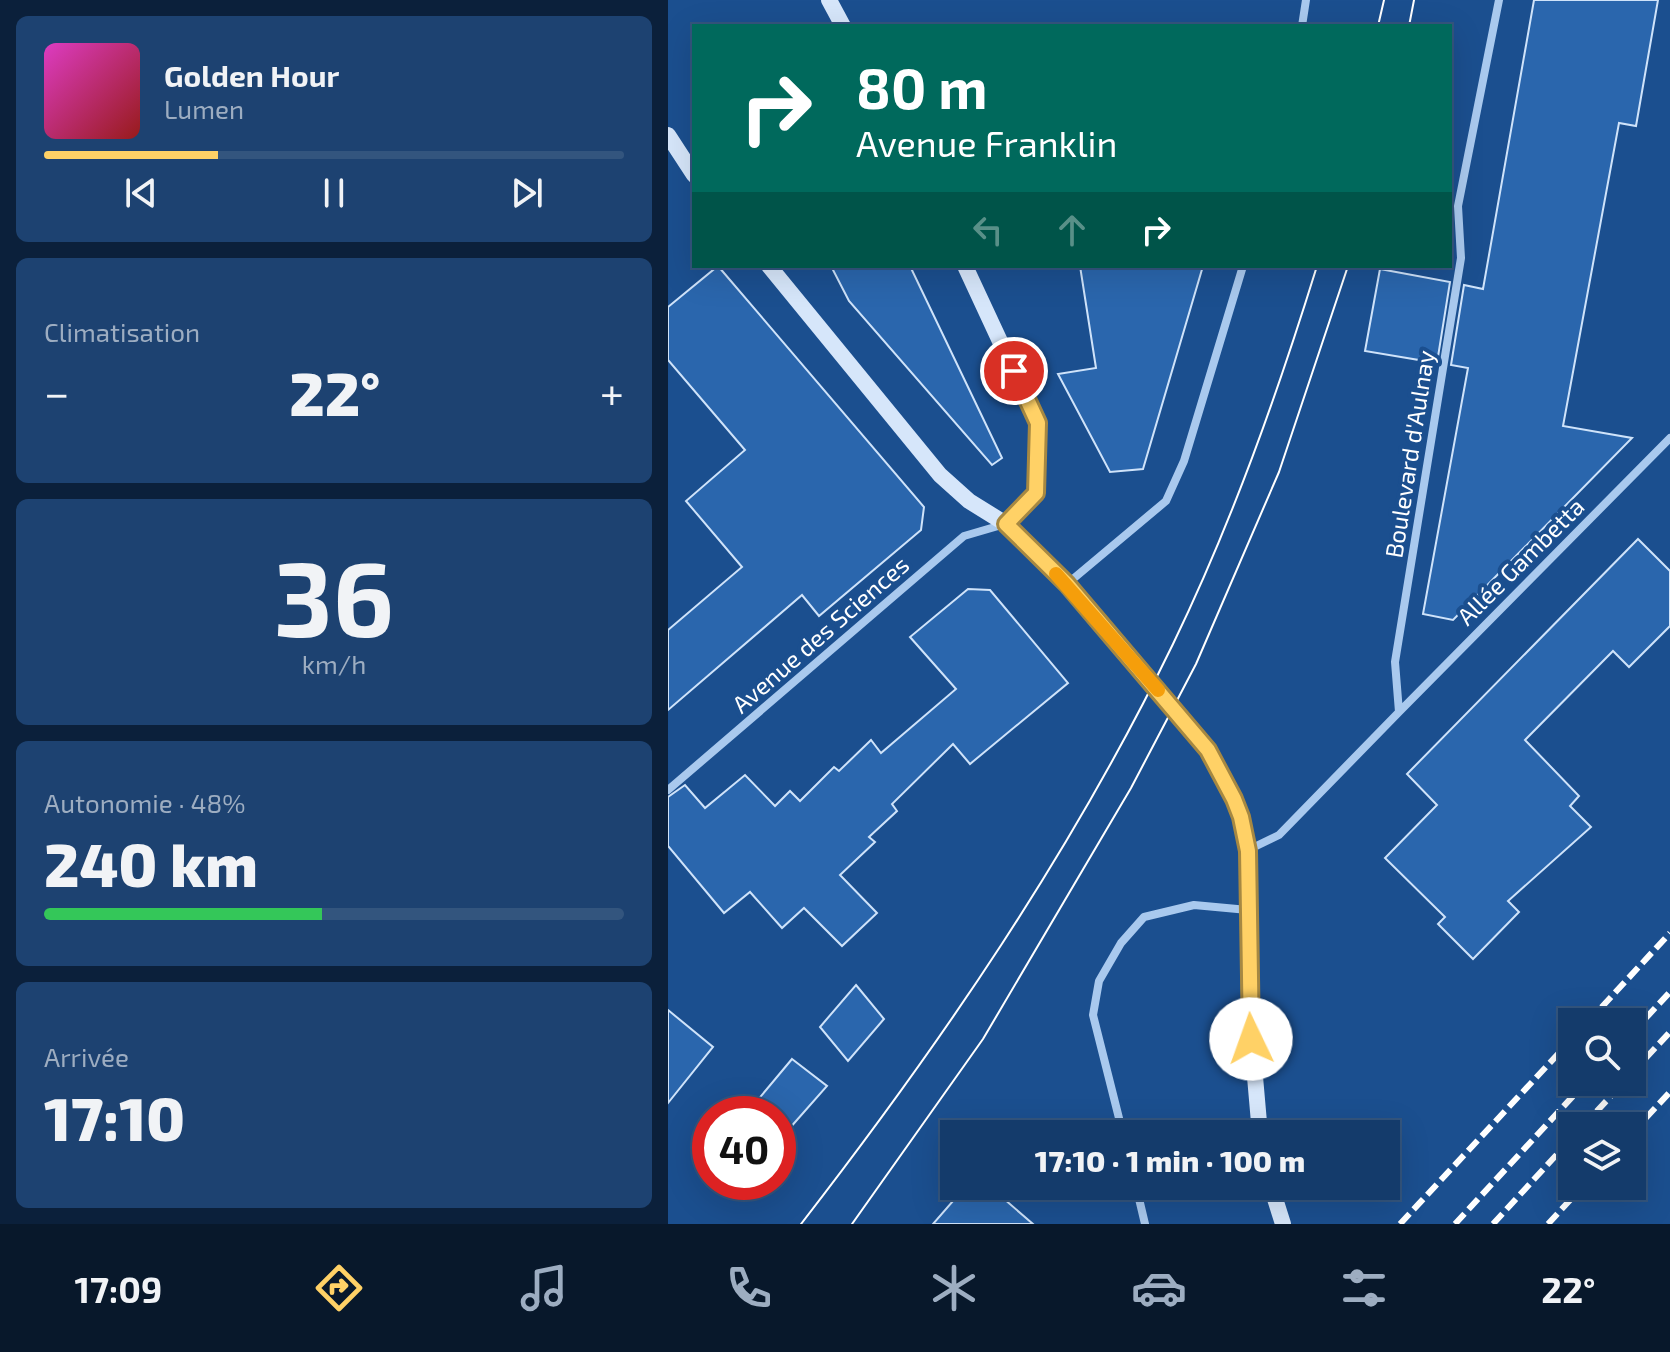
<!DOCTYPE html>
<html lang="fr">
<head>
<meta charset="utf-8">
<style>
	:root { --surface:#143b6b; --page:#1d4271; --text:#f1f3f6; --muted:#9dadc1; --line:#33557e; --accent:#ffd166 }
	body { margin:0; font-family:"Exo 2",sans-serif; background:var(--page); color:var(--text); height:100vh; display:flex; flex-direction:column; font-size:30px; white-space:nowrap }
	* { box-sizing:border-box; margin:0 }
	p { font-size:26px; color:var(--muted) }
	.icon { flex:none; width:44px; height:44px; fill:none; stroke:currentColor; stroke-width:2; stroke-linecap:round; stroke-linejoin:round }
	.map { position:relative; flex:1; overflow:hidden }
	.sheet { display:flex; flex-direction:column; gap:16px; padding:16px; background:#0b203b; width:668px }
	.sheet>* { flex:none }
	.hud { position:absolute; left:24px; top:24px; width:760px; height:244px; border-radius:0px; box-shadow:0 8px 32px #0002,0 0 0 2px var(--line); background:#00695c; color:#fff; overflow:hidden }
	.fabs { position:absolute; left:890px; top:1008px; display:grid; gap:16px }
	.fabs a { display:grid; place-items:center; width:88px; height:88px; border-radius:0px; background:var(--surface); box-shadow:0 8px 32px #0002,0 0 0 2px var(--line); font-size:40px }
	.speed { position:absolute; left:24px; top:1096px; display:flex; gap:16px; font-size:40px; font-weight:700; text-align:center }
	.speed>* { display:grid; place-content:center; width:104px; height:104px; border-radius:50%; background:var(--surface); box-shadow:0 8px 32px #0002,0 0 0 2px var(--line); line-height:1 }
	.speed .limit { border:12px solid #d22; background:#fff; color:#111 }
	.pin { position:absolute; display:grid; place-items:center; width:68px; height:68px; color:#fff; margin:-34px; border:4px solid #fff; border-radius:50%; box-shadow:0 2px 8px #0007 }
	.me { position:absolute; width:88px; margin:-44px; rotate:357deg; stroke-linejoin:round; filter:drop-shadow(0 0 6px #0008) }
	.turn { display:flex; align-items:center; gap:28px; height:168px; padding:0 32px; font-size:36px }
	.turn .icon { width:104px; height:104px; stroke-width:2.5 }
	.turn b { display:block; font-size:56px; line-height:68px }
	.lanes { display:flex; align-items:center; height:76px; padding:0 32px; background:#0003; justify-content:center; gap:40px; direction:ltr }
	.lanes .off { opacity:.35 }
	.big { font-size:60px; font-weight:800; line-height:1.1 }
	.sheet .widget { flex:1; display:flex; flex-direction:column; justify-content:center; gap:12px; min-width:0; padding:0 28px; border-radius:12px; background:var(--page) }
	.sheet .dial { align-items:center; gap:0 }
	.dial b { font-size:104px; line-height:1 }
	.song { display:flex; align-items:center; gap:24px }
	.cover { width:96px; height:96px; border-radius:12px; background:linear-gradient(135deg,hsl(310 70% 55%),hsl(0 70% 35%)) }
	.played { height:8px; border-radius:4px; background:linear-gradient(90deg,var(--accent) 30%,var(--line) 30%) }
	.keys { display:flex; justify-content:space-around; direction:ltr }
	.heat { display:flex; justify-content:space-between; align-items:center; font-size:44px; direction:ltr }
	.charge { height:12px; border-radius:6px; background:linear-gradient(90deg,#34c759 48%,var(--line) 0) }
	.trip { position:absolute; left:272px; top:1120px; width:460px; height:80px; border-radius:0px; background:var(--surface); box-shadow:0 8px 32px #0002,0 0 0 2px var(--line); font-weight:800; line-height:80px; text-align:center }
	.menu { display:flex; height:128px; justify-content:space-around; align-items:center; background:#08182b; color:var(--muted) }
	.menu .icon { width:56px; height:56px }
	.menu .selected { color:var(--accent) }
	.menu b { font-size:36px; color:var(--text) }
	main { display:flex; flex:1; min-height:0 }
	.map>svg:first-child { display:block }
	.building { fill:#2a66ad; stroke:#cfe3fa; stroke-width:2 }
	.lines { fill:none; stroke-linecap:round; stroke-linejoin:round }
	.street { stroke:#a9c9ee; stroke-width:8 }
	.secondary { stroke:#d6e6fa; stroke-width:16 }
	.tram { stroke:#fff; stroke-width:2 }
	.rail { stroke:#fff; stroke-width:6; stroke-dasharray:14 6; stroke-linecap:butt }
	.route-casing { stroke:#a68842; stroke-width:20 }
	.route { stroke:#ffd166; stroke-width:14 }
	.slow { stroke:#f59e0b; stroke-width:14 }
	.labels { text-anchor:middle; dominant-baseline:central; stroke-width:8; stroke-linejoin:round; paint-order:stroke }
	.street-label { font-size:24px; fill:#fff; stroke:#1b4f8f }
</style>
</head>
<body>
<main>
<section class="sheet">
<div class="widget">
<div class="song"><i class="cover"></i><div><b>Golden Hour</b><p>Lumen</p></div></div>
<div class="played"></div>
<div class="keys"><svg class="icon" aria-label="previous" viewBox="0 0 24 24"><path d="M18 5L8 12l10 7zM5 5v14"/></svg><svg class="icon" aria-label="pause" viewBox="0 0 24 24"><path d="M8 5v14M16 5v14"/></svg><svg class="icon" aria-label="next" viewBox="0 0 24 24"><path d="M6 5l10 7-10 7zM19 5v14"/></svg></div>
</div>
<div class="widget"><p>Climatisation</p>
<div class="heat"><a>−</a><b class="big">22°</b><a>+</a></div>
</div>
<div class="widget dial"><b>36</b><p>km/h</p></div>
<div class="widget"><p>Autonomie · 48%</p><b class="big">240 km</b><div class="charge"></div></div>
<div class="widget"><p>Arrivée</p><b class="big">17:10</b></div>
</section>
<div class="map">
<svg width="1002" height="1224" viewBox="0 0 1002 1224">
	<rect width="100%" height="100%" fill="#1b4f8f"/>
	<path class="building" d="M866,0H990L968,126L951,123L895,426L964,438L785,620L755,614L800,368L783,365L796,285L815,289Z
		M50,266L256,507L253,530L151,616L134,595L0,710V630L74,567L18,501L77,450L0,360V307Z
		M163,266H242L334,458L324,465L181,301Z
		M412,266H535L475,469L442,472L390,374L428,368Z
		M712,269L782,282L769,363L697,351Z
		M970,539L1002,571V626L961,667L945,651L857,740L911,796L902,806L923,827L840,901L851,912L805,959L770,924L777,917L717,858L769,805L739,774Z
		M300,589L322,590L400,683L302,764L285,744L224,804L229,811L201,837L207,842L172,875L209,913L174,946L136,908L114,928L82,892L56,913L0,846V797L17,785L37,808L77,775L107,806L122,791L132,801L166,767L171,771L203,740L213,753L288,689L242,637Z
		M188,985L216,1019L180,1061L152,1027Z
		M0,1010L45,1047L0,1103Z
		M124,1059L159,1086L121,1129L110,1120V1114H103L88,1102Z
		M298,1186H321L365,1224H265Z"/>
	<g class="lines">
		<path class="street" d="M634,26L638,0
			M399,584L498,501L516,461L575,266
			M731,712L1002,438
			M0,790L296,536L337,524
			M580,850L611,835L731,712L727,662L793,258L790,206L831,0
			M455,1134L425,1015L431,981L453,943L476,917L526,905L580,910
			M468,1186L477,1224"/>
		<path class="secondary" d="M161,0L175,26
			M0,135L26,175
			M101,266L272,475L301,501L338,524L399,584L540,750L566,799L573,817L580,851L581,1008L592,1134
			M297,266L370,423L368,493L338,524
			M603,1186L615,1224"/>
		<path class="tram" d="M710,26L716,0
			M741,26L746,0
			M133,1224C274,1042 404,852 505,644C564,522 609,395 649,266
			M184,1224L315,1039L463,788L505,708L528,664L611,472L680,266"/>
		<path class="rail" d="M920,1022L1002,933
			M964,1033L1002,992
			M964,1073L1002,1032
			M915,1126L956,1082
			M964,1133L1002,1092
			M732,1224L904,1039
			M787,1224L918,1082
			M825,1224L904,1138
			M880,1224L915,1186"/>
	</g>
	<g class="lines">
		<defs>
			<path id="route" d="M346,371L370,423L368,493L338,524L399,584L540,750L566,799L573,817L580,851L583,1039"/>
		</defs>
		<use href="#route" class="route-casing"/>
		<use href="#route" class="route"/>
		<path class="slow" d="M388,574L490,690"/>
	</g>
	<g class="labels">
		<g class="street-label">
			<text transform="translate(741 454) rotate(-81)">Boulevard d'Aulnay</text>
			<text transform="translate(852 561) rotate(-45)">Allée Gambetta</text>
			<text transform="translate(152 634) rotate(-41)">Avenue des Sciences</text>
		</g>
	</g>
</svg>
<div class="fabs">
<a><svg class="icon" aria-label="search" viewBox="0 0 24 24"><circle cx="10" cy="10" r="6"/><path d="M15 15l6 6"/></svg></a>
<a><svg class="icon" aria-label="layers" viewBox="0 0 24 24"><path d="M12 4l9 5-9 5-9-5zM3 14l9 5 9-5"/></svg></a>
</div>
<div class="speed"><div class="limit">40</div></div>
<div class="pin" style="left:346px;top:371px;background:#d93025"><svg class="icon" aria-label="arrive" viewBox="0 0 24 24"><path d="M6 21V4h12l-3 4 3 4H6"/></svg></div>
<svg class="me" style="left:583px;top:1039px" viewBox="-20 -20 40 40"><circle r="19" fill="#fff"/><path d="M0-13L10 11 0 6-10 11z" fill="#ffd166"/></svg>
<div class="trip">17:10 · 1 min · 100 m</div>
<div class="hud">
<div class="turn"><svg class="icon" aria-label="right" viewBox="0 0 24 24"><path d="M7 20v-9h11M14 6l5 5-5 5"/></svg><div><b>80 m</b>Avenue Franklin</div></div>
<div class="lanes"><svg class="icon off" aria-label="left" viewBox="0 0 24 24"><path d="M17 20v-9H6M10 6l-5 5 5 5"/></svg><svg class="icon off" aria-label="ahead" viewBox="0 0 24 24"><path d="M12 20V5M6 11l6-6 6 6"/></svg><svg class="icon" aria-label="right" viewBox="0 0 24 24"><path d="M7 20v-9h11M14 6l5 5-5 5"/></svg></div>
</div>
</div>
</main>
<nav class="menu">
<b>17:09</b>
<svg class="icon selected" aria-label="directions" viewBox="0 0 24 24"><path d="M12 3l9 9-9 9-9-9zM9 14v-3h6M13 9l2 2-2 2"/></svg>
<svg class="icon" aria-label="music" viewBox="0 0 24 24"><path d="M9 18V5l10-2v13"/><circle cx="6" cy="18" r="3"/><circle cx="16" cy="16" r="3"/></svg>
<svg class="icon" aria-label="phone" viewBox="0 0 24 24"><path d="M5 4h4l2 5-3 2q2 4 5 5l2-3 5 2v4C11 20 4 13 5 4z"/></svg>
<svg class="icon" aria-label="climate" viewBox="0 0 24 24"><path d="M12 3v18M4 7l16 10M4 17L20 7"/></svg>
<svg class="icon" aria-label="car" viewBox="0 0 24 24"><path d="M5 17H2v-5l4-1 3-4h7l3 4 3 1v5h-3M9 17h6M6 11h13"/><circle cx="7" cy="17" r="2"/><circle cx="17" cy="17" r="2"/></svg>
<svg class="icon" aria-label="filters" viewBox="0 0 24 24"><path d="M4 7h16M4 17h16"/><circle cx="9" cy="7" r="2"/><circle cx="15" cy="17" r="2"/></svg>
<b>22°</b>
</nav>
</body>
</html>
